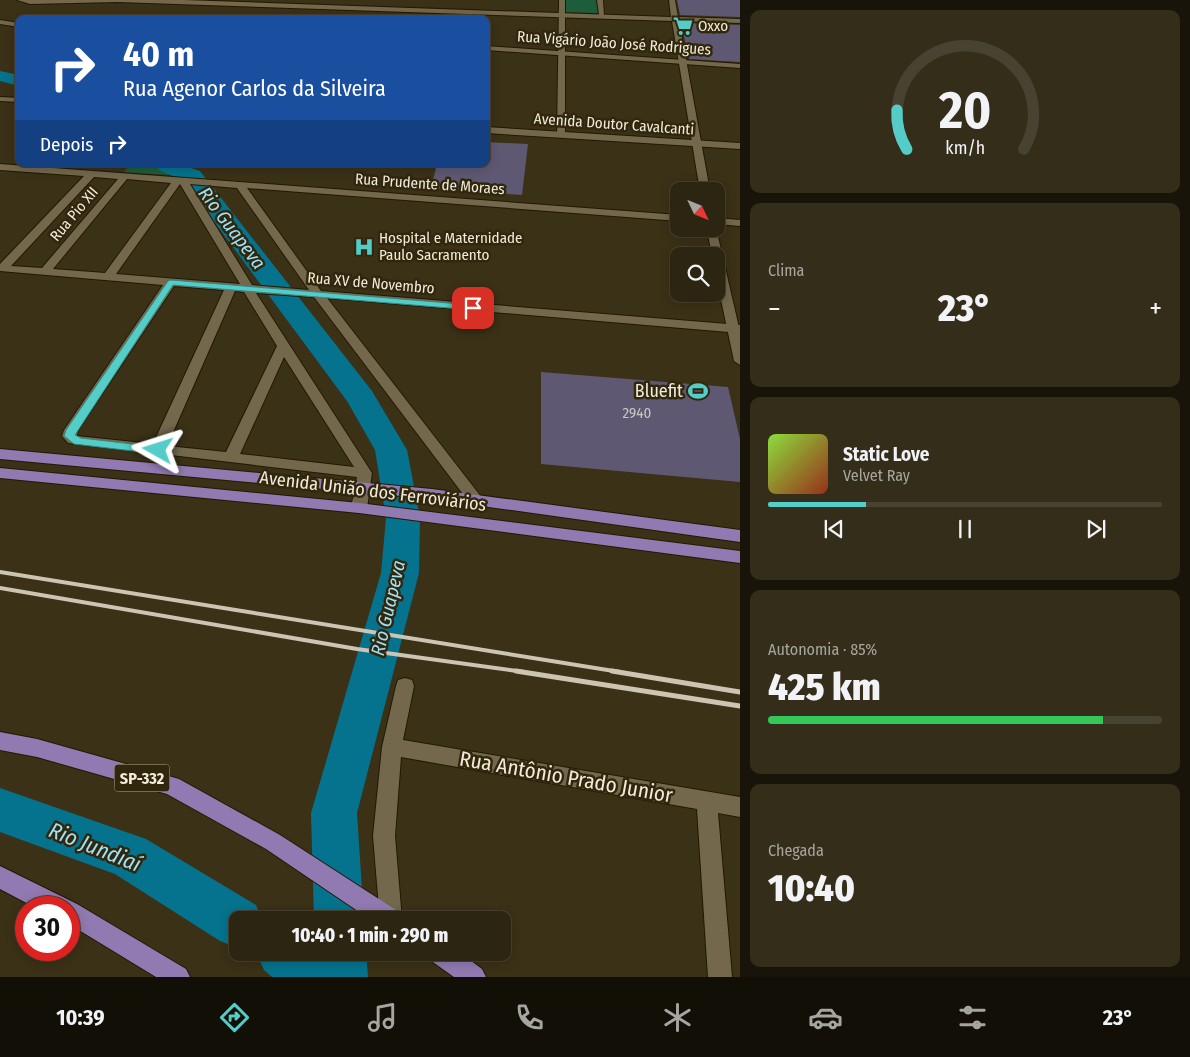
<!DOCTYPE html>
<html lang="pt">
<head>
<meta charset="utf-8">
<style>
	:root { --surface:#2c2511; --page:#342d1a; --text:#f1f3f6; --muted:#a6a59f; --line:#484231; --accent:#54cdc8 }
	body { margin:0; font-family:"Fira Sans Condensed",sans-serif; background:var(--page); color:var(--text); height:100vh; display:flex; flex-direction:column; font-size:19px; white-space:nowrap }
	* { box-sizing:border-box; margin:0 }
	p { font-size:16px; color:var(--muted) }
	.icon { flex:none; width:28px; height:28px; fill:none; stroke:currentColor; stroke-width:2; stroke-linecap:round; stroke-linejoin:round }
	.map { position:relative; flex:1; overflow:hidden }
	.details { display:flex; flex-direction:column; gap:10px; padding:10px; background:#181409; width:450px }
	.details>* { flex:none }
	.banner { position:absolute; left:15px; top:15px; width:475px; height:152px; border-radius:10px; box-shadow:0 2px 12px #0003,0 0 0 1px var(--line); background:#1a4fa0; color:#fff; overflow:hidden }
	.needle { width:32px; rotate:133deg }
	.tools { position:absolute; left:670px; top:182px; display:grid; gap:10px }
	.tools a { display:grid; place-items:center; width:55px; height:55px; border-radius:10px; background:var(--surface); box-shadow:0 2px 12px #0003,0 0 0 1px var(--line); font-size:25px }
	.speed { position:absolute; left:15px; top:896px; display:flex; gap:10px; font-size:25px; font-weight:700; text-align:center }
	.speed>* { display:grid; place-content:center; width:65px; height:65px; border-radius:50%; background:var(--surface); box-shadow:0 2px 12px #0003,0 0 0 1px var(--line); line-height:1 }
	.speed .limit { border:8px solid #d22; background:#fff; color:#111 }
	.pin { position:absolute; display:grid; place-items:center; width:42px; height:42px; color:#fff; margin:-21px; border-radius:10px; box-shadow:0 2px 8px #0006 }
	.me { position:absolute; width:55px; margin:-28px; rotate:276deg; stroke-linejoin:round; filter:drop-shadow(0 0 4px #0008) }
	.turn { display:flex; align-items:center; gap:18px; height:105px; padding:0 25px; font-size:22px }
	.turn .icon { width:65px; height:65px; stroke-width:2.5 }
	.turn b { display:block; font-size:35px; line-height:42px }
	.then { display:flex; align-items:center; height:48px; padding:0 25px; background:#0003; gap:10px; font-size:19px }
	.big { font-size:38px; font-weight:800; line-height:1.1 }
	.details .card { flex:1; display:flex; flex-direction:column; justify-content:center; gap:8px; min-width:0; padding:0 18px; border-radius:10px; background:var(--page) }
	.details .dial { align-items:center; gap:0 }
	.dial svg { height:130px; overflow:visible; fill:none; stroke:var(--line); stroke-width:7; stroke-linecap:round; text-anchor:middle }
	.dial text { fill:var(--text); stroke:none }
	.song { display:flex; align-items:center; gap:15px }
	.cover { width:60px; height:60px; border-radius:8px; background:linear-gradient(135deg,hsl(90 70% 55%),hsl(10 70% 35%)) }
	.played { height:5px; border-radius:2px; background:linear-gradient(90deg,var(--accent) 25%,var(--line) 25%) }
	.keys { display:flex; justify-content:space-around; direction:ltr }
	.heat { display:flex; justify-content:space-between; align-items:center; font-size:28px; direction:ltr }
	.charge { height:8px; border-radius:4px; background:linear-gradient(90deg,#34c759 85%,var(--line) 0) }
	.trip { position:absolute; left:229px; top:911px; width:282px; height:50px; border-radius:10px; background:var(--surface); box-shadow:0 2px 12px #0003,0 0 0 1px var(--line); font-weight:800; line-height:50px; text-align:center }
	.menu { display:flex; height:80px; justify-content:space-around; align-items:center; background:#120f07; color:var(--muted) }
	.menu .icon { width:35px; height:35px }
	.menu .on { color:var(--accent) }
	.menu b { font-size:22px; color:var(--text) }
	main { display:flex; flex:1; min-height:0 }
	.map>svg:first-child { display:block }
	.green { fill:#1d5d3c }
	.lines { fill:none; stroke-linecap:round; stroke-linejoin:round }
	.river { fill:#05738e; fill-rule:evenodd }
	.building { fill:#5f5873 }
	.minor-casing { stroke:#221901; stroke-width:2 }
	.tertiary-casing { stroke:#221901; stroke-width:2 }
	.secondary-casing { stroke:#221901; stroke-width:2 }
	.primary-casing { stroke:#221901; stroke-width:2 }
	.minor { fill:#73684c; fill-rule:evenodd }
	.tertiary { fill:#73684c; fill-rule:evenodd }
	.secondary { fill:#73684c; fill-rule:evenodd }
	.primary { fill:#917ab1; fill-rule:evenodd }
	.rail-far1 { stroke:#ccc5b3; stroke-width:4 }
	.rail { stroke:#ccc5b3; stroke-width:5 }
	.route { fill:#54cdc8; stroke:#378582 }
	.labels { text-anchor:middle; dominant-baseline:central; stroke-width:5; stroke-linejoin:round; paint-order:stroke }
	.far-poi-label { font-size:15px; fill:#f1ebdb; stroke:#31270d; text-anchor:start }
	.far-street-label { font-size:15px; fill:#f1ebdb; stroke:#31270d }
	.number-label { font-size:15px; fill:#ccc6c1 }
	.shield { fill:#31270d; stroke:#b7b09d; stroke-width:1 }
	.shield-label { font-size:16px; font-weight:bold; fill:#f1ebdb }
	.poi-label { font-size:18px; fill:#f1ebdb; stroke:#31270d; text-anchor:end }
	.street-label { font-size:18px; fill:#f1ebdb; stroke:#31270d }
	.water-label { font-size:19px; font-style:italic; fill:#9ee1f8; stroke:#31270d }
	.near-street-label { font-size:21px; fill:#f1ebdb; stroke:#31270d }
	.near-water-label { font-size:22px; font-style:italic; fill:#9ee1f8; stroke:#31270d }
</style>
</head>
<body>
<main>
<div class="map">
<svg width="740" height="977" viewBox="0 0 740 977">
	<rect width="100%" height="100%" fill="#3b3117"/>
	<path class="green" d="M565,0H597L598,13L564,12Z
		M131,164H160L162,168L186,176L124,172Z"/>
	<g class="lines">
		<path class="river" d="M0,71L19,75V86L0,81Z
			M156,164H179L200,171L372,391L407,450L420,518L419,573L357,813L364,920H314L311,813L381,573L386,518L375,450L347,401L184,181L159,170Z
			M0,788L146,839L256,905L262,920H238V948L220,941L115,874L0,832Z
			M256,952H366L368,977H272L264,970Z"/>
	</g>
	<path class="building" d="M677,0H740V17L680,15Z
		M681,23L740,25V62L689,59Z
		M486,142L528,144L522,195L431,188L437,164H486Z
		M541,372L728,387L740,439V482L541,464Z"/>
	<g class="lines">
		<defs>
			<path id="minor" d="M559,0H565V134L561,137L557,134Z
				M597,0H603L604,16L599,15Z
				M0,164L679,215V221L247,188L321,291L740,325V333L327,298L482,498L485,502L482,506L477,507L472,506L314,297L256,293L372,473L367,508L364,512L359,513L354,512L351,508L357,477L68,443L62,436L64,430L163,285L0,271V264L84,176L0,170ZM94,177L118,179L42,268L11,266ZM127,179L171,183L105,273L53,269ZM180,184L240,284L116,274ZM190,184L237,188L309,290L252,285ZM174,286L224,290L153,444L77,436L78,430ZM235,291L244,292L277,346L226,452L167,446ZM284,357L354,467L240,454Z
				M716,218L740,220V226L716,224Z
				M405,678L412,680L414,686L403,740L740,797V817L718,813L732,977H708L697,809L401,757L395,836L402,920H380L373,836L382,747L396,686L398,680Z"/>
			<path id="tertiary" d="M17,0H184L671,17L669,0H675L678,17L740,19V23L679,21L710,191H700L672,21L118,2L30,4Z
				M716,228L740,332V365L734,361L716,276V256H712L707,229Z"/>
			<path id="secondary" d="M0,20L19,23V27L0,24Z
				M486,46L740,64V68L486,50Z
				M0,97L19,98V102L0,101Z
				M486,127L740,143V149L486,133Z"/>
			<path id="primary" d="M0,449L432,489L740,530V542L432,499L0,459Z
				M0,468L359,503L740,551V563L359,513L0,478Z
				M0,732L37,739L179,779L280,835L399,912L402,920H371L266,849L167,794L37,757L0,750Z
				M0,866L77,904L186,969L190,977H156L69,924V908H36L0,889Z
				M427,952H459L482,969L486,977H454L430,960Z"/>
		</defs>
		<use href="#minor" class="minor-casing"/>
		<use href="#tertiary" class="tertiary-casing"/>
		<use href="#secondary" class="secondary-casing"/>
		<use href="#primary" class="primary-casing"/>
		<use href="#minor" class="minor"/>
		<use href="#tertiary" class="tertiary"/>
		<use href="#secondary" class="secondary"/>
		<use href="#primary" class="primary"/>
		<path class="rail-far1" d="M0,572L620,672
			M0,588L357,649L524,672"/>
		<path class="rail" d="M516,671L740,706
			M612,671L740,692"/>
	</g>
	<path class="route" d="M171,280L473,305L478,308L473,310L173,285L75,435L81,438L158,447L163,450L158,454L74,444L64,436L66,430L168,281Z"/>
	<defs>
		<symbol id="supermarket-bare" viewBox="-9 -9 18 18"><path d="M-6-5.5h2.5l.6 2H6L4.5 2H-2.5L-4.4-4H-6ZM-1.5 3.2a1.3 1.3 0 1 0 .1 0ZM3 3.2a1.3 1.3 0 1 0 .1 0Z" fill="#54cdc8" stroke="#31270d" stroke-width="2.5" paint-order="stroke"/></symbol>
		<symbol id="hospital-bare" viewBox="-9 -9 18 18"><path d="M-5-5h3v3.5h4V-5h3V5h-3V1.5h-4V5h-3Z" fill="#54cdc8" stroke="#31270d" stroke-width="2.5" paint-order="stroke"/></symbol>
		<symbol id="stadium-bare" viewBox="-9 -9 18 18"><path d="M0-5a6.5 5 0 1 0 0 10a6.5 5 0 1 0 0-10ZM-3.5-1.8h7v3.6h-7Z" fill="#54cdc8" stroke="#31270d" stroke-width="2.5" paint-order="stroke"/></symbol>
	</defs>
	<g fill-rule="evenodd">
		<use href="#supermarket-bare" x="669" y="12" width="28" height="28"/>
		<use href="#hospital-bare" x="350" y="233" width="28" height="28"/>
		<use href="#stadium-bare" x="684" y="377" width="28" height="28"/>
	</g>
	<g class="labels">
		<g class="far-poi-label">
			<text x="698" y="26">Oxxo</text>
			<text x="379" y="238">Hospital e Maternidade<tspan x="379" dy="17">Paulo Sacramento</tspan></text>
		</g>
		<g class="far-street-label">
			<text transform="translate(614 43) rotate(4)">Rua Vigário João José Rodrigues</text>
			<text transform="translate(614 124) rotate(4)">Avenida Doutor Cavalcanti</text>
			<text transform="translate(430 184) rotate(4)">Rua Prudente de Moraes</text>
			<text transform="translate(74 214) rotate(-50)">Rua Pio XII</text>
			<text transform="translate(371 283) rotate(5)">Rua XV de Novembro</text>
		</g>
		<g class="number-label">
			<text x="637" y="413">2940</text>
		</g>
		<rect class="shield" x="114.5" y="764.5" width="55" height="27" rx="4"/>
		<g class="shield-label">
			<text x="142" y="778">SP-332</text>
		</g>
		<g class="poi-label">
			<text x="683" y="391">Bluefit</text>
		</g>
		<g class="street-label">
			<text transform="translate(373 491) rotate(7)">Avenida União dos Ferroviários</text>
		</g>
		<g class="water-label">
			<text transform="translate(232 228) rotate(53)">Rio Guapeva</text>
			<text transform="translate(388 608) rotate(-77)">Rio Guapeva</text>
		</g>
		<g class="near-street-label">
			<text transform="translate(566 777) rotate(10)">Rua Antônio Prado Junior</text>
		</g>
		<g class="near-water-label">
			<text transform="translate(95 847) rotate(22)">Rio Jundiaí</text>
		</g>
	</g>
</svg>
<div class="tools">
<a><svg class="needle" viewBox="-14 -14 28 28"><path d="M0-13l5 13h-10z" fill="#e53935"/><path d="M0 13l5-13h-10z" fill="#a6a59f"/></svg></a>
<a><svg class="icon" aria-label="search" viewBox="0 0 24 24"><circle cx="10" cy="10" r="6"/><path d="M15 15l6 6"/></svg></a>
</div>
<div class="speed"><div class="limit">30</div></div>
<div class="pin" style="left:473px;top:308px;background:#d93025"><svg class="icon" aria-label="arrive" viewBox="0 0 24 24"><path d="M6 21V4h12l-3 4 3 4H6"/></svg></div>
<svg class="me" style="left:158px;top:450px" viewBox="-20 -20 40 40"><path d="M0-17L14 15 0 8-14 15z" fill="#54cdc8" stroke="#fff" stroke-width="4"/></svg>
<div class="trip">10:40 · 1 min · 290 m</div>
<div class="banner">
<div class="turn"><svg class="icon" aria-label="right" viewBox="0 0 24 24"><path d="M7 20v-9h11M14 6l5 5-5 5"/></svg><div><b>40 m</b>Rua Agenor Carlos da Silveira</div></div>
<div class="then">Depois<svg class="icon" aria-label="right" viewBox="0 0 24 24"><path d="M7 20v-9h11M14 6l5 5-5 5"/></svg></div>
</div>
</div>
<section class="details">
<div class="card dial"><svg viewBox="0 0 100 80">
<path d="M14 69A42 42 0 1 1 86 69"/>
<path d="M14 69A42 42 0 0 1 8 45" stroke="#54cdc8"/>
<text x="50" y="56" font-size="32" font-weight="700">20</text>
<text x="50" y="72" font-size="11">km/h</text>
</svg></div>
<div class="card"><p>Clima</p>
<div class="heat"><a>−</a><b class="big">23°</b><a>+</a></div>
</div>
<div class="card">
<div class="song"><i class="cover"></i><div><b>Static Love</b><p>Velvet Ray</p></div></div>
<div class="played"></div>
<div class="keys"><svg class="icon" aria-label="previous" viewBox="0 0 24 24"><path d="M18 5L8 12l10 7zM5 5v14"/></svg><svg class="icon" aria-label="pause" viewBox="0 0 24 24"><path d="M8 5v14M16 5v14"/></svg><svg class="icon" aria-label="next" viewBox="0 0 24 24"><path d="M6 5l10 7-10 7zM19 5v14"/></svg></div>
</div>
<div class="card"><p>Autonomia · 85%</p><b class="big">425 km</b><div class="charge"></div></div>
<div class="card"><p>Chegada</p><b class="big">10:40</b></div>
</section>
</main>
<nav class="menu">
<b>10:39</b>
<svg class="icon on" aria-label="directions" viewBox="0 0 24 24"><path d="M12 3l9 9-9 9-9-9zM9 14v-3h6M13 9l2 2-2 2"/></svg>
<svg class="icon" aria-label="music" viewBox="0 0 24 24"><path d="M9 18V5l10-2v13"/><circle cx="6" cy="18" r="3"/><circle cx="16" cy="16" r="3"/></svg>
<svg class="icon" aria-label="phone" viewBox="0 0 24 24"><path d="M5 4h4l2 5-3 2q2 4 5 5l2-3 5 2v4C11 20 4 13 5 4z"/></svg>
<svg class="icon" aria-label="climate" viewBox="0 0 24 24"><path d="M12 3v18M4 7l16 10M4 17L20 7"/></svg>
<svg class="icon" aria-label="car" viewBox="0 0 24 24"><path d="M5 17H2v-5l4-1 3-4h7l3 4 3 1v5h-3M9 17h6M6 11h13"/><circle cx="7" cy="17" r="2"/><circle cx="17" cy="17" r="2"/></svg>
<svg class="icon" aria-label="filters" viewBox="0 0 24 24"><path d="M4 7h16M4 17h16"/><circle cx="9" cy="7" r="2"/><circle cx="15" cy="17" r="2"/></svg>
<b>23°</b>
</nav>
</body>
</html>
